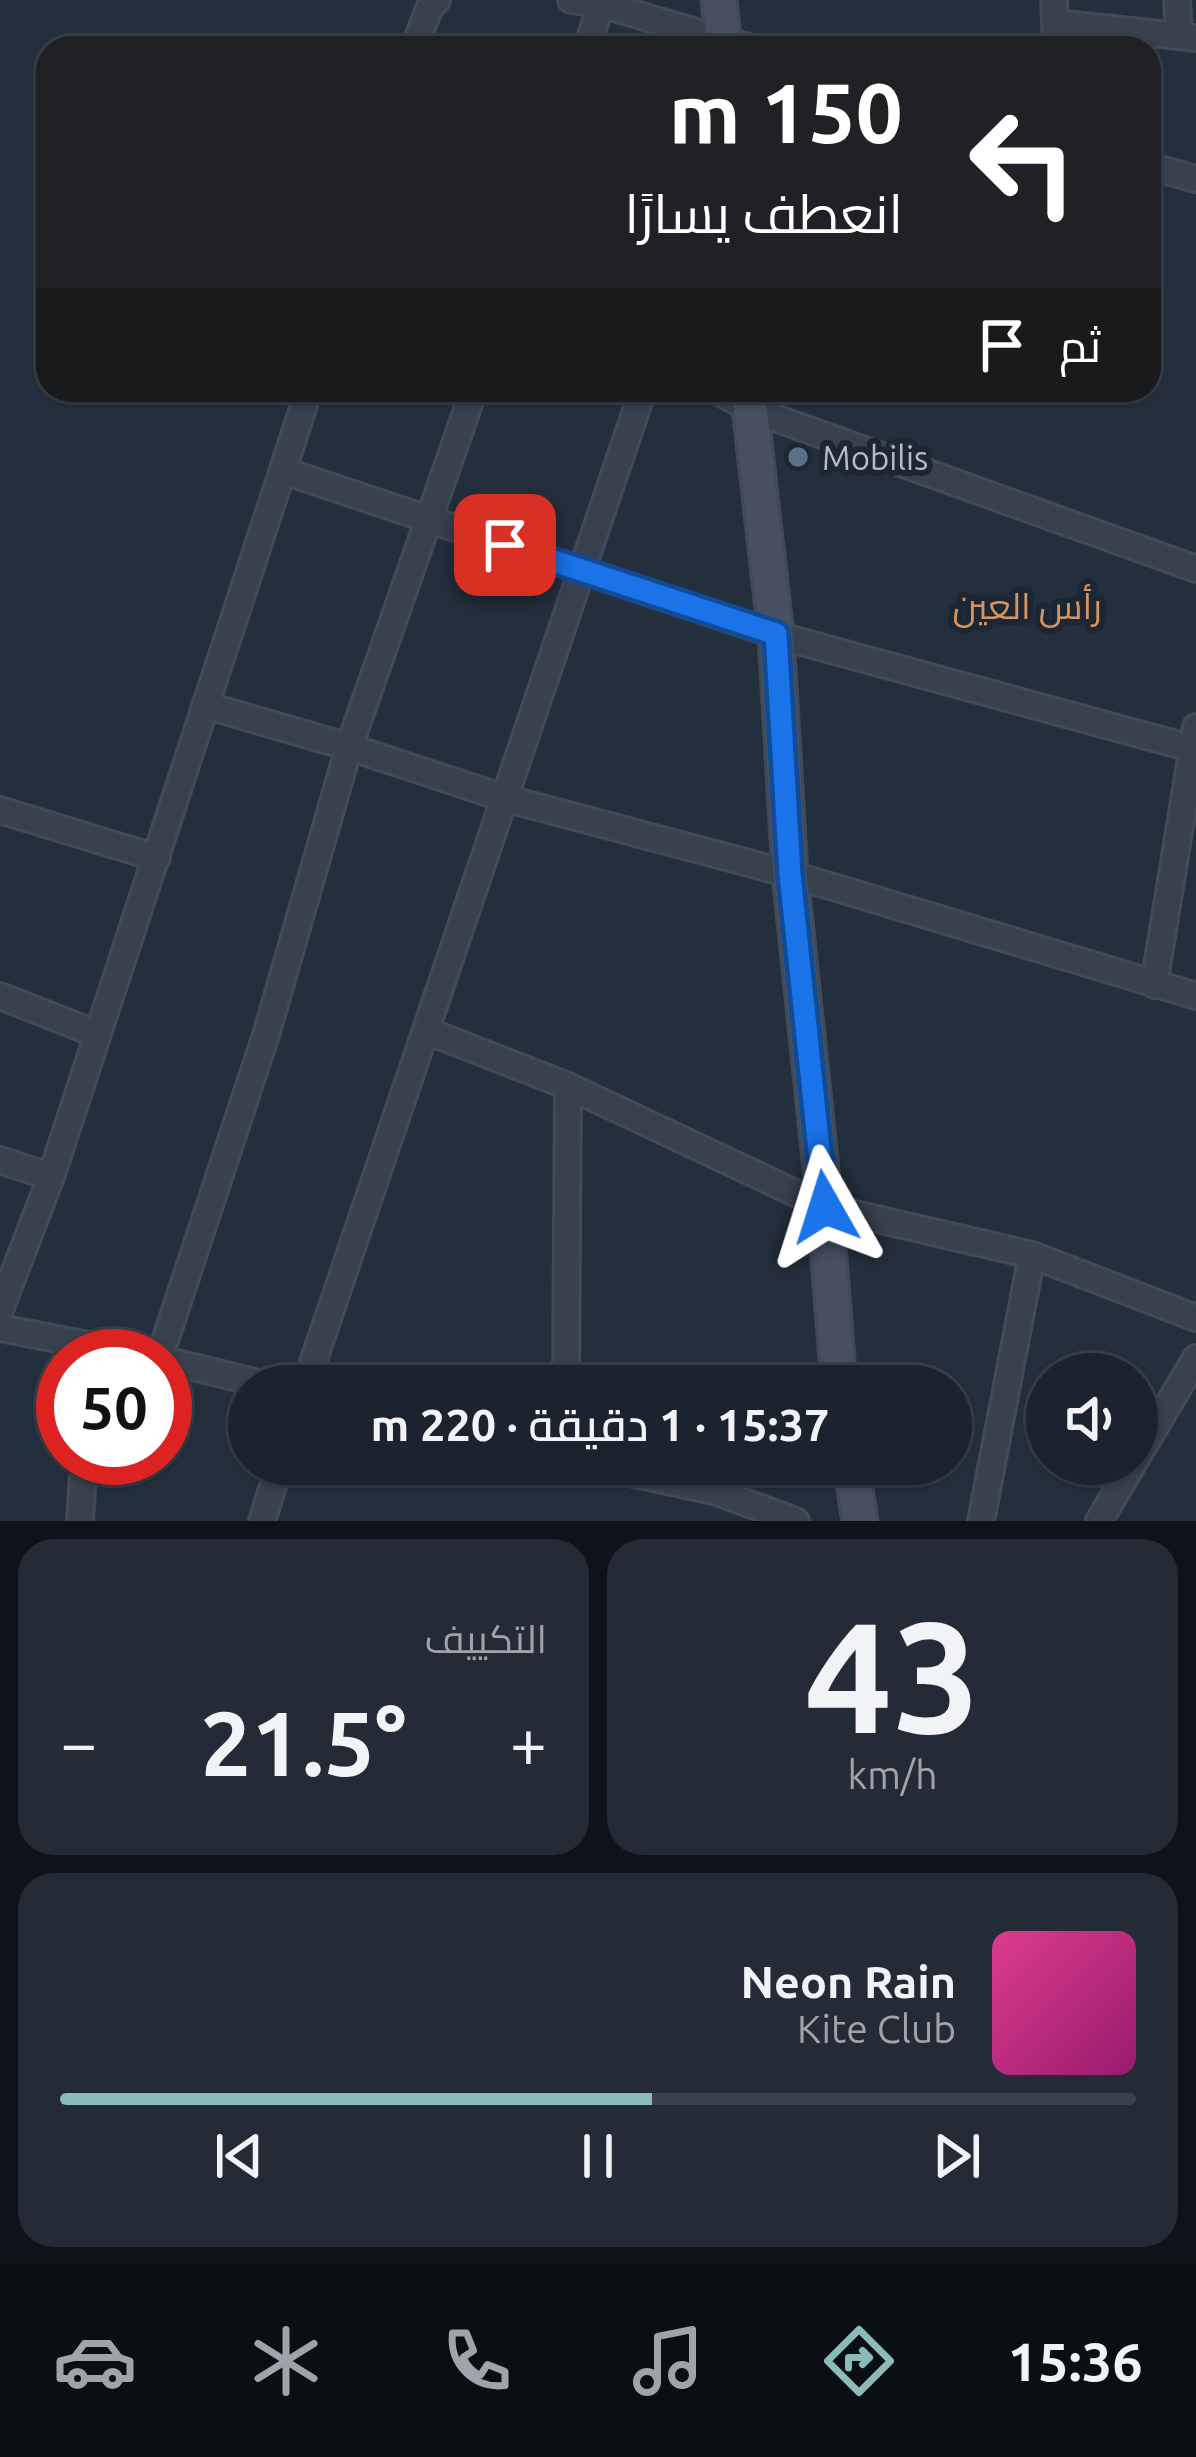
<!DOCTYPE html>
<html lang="ar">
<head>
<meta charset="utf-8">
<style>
	:root { --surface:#1b232e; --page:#242b36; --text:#f1f3f6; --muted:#a0a4aa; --line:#39404a; --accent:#8bbbb9 }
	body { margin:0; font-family:Ubuntu,Cairo,sans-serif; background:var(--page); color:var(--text); direction:rtl; height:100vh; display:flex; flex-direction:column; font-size:45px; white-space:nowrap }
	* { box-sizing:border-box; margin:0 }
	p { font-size:39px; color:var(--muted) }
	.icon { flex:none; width:66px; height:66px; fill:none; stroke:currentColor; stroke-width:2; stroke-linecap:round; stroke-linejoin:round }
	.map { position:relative; height:1521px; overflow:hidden; direction:ltr }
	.details { display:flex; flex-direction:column; gap:18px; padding:18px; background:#0f1319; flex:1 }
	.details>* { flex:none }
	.top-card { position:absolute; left:36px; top:36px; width:1125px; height:366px; border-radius:36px; box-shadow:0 3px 9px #0004,0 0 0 3px var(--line); direction:rtl; background:#202124; color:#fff; overflow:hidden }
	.controls { position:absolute; left:1026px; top:1353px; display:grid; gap:24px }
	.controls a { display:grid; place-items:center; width:132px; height:132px; border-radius:50%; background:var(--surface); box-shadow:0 3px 9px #0004,0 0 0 3px var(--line); font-size:60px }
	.speed { position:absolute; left:36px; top:1329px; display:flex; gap:24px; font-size:60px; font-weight:700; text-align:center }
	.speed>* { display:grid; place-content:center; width:156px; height:156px; border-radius:50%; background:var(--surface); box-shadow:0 3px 9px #0004,0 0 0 3px var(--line); line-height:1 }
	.speed .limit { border:18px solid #d22; background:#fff; color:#111 }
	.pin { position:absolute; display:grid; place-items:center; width:102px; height:102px; color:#fff; margin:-51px; border-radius:24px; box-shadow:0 6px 18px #0006 }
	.me { position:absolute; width:132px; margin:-66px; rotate:354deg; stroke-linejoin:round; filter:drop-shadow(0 0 9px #0008) }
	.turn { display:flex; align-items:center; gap:42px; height:252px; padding:0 60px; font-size:54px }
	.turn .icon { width:156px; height:156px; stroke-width:2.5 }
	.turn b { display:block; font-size:84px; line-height:102px }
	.then { display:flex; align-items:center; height:114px; padding:0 60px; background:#0003; gap:24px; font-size:45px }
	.big { font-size:90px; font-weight:600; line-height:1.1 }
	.details .widget { flex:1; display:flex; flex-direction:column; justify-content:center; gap:18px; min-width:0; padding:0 42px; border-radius:36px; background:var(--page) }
	.details .dial { align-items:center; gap:0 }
	.dial b { font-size:156px; line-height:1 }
	.song { display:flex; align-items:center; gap:36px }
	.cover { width:144px; height:144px; border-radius:18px; background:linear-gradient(135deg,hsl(330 70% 55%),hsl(320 70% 35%)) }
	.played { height:12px; border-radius:6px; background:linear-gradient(90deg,var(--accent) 55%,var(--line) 55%) }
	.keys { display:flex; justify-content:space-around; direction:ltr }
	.heat { display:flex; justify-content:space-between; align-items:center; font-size:66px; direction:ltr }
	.details .tiles { flex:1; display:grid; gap:18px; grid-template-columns:1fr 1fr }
	.widget:last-child { grid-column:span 2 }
	.trip { position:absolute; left:228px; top:1365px; width:744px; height:120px; border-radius:60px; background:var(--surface); box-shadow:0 3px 9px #0004,0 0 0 3px var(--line); font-weight:600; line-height:120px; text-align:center; direction:rtl }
	.tab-bar { display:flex; height:192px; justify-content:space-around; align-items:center; background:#0b0e12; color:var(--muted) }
	.tab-bar .icon { width:84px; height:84px }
	.tab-bar .selected { color:var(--accent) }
	.tab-bar b { font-size:54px; color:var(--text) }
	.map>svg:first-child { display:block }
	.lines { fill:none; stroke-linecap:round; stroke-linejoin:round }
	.minor-casing { stroke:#414a57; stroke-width:30 }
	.secondary-casing { stroke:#414a57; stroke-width:39 }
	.minor { stroke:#38414e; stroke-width:24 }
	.secondary { stroke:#465061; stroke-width:33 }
	.route-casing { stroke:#114b97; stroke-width:30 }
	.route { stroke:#1a73e8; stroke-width:21 }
	.service-dot { fill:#5c6f8a; stroke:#1d2633; stroke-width:4.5 }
	.labels { text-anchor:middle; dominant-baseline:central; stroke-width:12; stroke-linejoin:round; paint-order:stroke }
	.poi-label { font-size:33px; fill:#b4bcc9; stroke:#1d2633; text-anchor:start }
	.neighbourhood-label { font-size:36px; fill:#d59563; stroke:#1d2633 }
</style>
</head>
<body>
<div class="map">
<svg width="1196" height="1521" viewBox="0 0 1196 1521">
	<rect width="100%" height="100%" fill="#242f3e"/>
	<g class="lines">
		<defs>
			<path id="minor" d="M571,0L601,4L751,48
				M1054,0L1056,48
				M1177,0L1179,36L1196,38
				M1055,23L1179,36
				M414,48L429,9L437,0
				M587,48L601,4
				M1149,166L1196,179
				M716,390L750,409L1196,569
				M284,471L776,635L1194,749
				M205,705L349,747L504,798L790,874L1196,996
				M0,810L157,858
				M1154,985L1196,727
				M0,996L97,1034
				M427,1031L568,1086L825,1207L1032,1255L1196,1318
				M0,1160L51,1177
				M0,1310L51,1177L309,390
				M0,1328L145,1356
				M160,1356L266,1035L349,747L474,390
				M165,1360L270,1386
				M305,1386L643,390
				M566,1386L568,1086
				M1137,1457L1196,1358
				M588,1464L714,1491L796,1521
				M80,1521L84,1458
				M262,1521L280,1464
				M981,1521L1032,1255
				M1099,1521L1133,1464"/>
			<path id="secondary" d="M719,0L724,48
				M748,390L776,635L790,874L825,1207L839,1386
				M851,1464L860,1521"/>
		</defs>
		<use href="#minor" class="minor-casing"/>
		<use href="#secondary" class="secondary-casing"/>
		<use href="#minor" class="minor"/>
		<use href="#secondary" class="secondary"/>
	</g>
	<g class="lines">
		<defs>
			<path id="route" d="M505,545L776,634L790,874L825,1207"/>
		</defs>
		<use href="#route" class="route-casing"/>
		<use href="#route" class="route"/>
	</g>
	<circle class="service-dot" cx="798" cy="457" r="12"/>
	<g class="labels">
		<g class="poi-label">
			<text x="822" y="457">Mobilis</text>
		</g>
		<g class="neighbourhood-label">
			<text x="1027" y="605">رأس العين</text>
		</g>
	</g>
</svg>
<div class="controls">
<a><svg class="icon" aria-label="sound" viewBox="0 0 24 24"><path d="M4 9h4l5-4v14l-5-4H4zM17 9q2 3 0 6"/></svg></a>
</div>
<div class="speed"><div class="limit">50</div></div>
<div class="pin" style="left:505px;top:545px;background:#d93025"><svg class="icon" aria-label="arrive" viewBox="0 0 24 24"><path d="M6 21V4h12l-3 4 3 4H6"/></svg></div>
<svg class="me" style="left:825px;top:1207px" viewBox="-20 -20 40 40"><path d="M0-17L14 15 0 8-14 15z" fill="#1a73e8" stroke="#fff" stroke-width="4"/></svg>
<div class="trip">15:37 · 1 دقيقة · 220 m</div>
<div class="top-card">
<div class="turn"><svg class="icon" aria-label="left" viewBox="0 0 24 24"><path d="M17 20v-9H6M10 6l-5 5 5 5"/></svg><div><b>150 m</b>انعطف يسارًا</div></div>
<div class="then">ثم<svg class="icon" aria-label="arrive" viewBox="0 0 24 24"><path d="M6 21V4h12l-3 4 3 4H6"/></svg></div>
</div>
</div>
<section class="details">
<div class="tiles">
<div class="widget dial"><b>43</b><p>km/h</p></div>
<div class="widget"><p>التكييف</p>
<div class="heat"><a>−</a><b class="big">21.5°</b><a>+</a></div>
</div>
<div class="widget">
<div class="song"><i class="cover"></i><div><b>Neon Rain</b><p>Kite Club</p></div></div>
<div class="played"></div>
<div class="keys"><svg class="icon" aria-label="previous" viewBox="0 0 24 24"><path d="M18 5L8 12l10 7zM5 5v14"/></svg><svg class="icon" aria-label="pause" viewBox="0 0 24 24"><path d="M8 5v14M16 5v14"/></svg><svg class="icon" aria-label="next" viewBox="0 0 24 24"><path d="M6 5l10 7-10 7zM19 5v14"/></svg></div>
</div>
</div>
</section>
<nav class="tab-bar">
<b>15:36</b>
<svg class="icon selected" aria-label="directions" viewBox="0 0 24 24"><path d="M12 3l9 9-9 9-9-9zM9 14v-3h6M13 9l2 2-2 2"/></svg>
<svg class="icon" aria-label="music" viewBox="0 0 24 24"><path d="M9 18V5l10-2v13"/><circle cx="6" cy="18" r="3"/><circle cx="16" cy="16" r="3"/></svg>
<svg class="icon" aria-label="phone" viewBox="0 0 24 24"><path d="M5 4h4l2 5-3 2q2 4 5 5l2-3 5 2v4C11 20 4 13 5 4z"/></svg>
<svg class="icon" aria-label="climate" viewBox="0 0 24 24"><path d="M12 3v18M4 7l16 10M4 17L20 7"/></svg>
<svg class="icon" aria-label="car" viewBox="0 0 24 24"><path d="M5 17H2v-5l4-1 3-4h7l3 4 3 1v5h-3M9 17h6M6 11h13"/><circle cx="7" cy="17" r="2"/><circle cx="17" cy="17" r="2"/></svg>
</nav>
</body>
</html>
